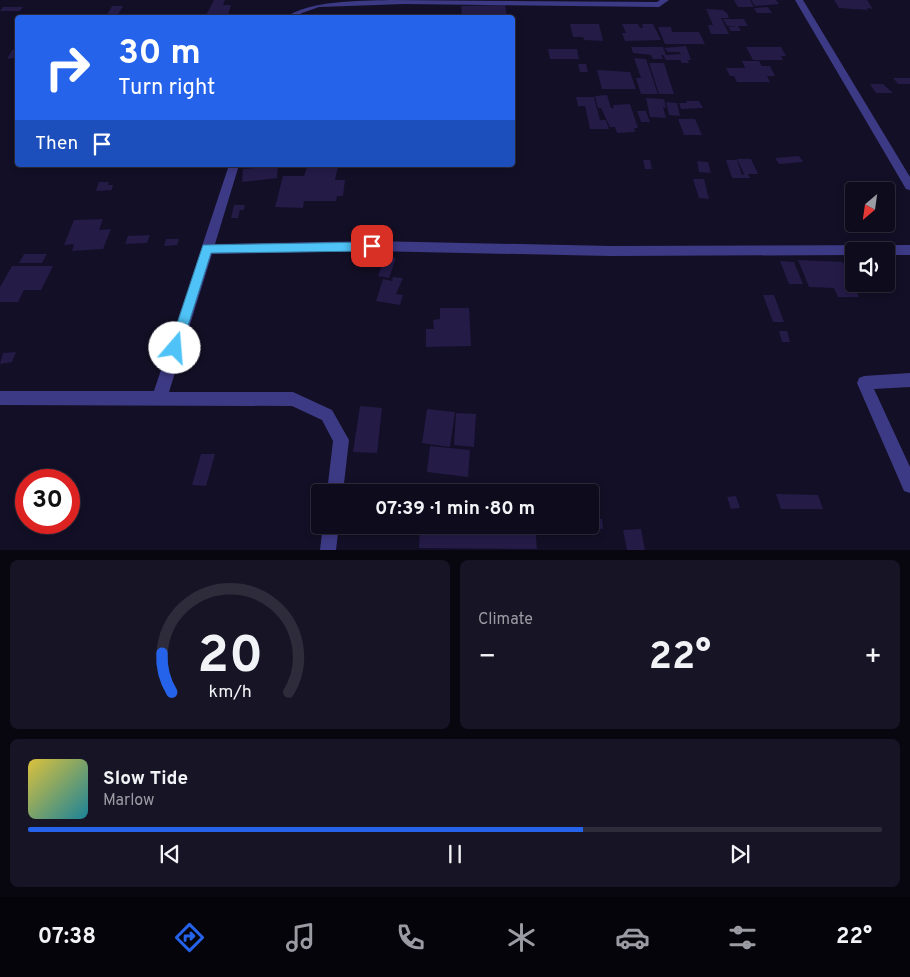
<!DOCTYPE html>
<html lang="en">
<head>
<meta charset="utf-8">
<style>
	:root { --surface:#0e0b1c; --page:#171425; --text:#f1f3f6; --muted:#9b9ba3; --line:#2e2b3b; --accent:#2563eb }
	body { margin:0; font-family:Overpass,sans-serif; background:var(--page); color:var(--text); height:100vh; display:flex; flex-direction:column; font-size:19px; white-space:nowrap }
	* { box-sizing:border-box; margin:0 }
	p { font-size:16px; color:var(--muted) }
	.icon { flex:none; width:28px; height:28px; fill:none; stroke:currentColor; stroke-width:2; stroke-linecap:round; stroke-linejoin:round }
	.map { position:relative; height:550px; overflow:hidden }
	.drawer { display:flex; flex-direction:column; gap:10px; padding:10px; background:#08060f; flex:1 }
	.drawer>* { flex:none }
	.top-card { position:absolute; left:15px; top:15px; width:500px; height:152px; border-radius:5px; box-shadow:0 2px 8px #0003,0 0 0 1px var(--line); background:#2563eb; color:#fff; overflow:hidden }
	.needle { width:32px; rotate:209deg }
	.buttons { position:absolute; left:845px; top:182px; display:grid; gap:10px }
	.buttons a { display:grid; place-items:center; width:50px; height:50px; border-radius:5px; background:var(--surface); box-shadow:0 2px 8px #0003,0 0 0 1px var(--line); font-size:25px }
	.speed { position:absolute; left:15px; top:469px; display:flex; gap:10px; font-size:25px; font-weight:700; text-align:center }
	.speed>* { display:grid; place-content:center; width:65px; height:65px; border-radius:50%; background:var(--surface); box-shadow:0 2px 8px #0003,0 0 0 1px var(--line); line-height:1 }
	.speed .limit { border:8px solid #d22; background:#fff; color:#111 }
	.pin { position:absolute; display:grid; place-items:center; width:42px; height:42px; color:#fff; margin:-21px; border-radius:10px; box-shadow:0 2px 8px #0006 }
	.me { position:absolute; width:55px; margin:-28px; rotate:18deg; stroke-linejoin:round; filter:drop-shadow(0 0 4px #0008) }
	.turn { display:flex; align-items:center; gap:18px; height:105px; padding:0 20px; font-size:22px }
	.turn .icon { width:65px; height:65px; stroke-width:2.5 }
	.turn b { display:block; font-size:35px; line-height:42px }
	.then { display:flex; align-items:center; height:48px; padding:0 20px; background:#0003; gap:10px; font-size:19px }
	.big { font-size:38px; font-weight:700; line-height:1.1 }
	.drawer .tile { flex:1; display:flex; flex-direction:column; justify-content:center; gap:8px; min-width:0; padding:0 18px; border-radius:8px; background:var(--page) }
	.drawer .dial { align-items:center; gap:0 }
	.dial svg { height:130px; overflow:visible; fill:none; stroke:var(--line); stroke-width:7; stroke-linecap:round; text-anchor:middle }
	.dial text { fill:var(--text); stroke:none }
	.song { display:flex; align-items:center; gap:15px }
	.cover { width:60px; height:60px; border-radius:8px; background:linear-gradient(135deg,hsl(50 70% 55%),hsl(190 70% 35%)) }
	.played { height:5px; border-radius:2px; background:linear-gradient(90deg,var(--accent) 65%,var(--line) 65%) }
	.keys { display:flex; justify-content:space-around; direction:ltr }
	.heat { display:flex; justify-content:space-between; align-items:center; font-size:28px; direction:ltr }
	.drawer .tiles { flex:1; display:grid; gap:10px; grid-template-columns:1fr 1fr }
	.tile:last-child { grid-column:span 2 }
	.trip { position:absolute; left:311px; top:484px; width:288px; height:50px; border-radius:5px; background:var(--surface); box-shadow:0 2px 8px #0003,0 0 0 1px var(--line); font-weight:700; line-height:50px; text-align:center }
	.tab-bar { display:flex; height:80px; justify-content:space-around; align-items:center; background:#06040b; color:var(--muted) }
	.tab-bar .icon { width:35px; height:35px }
	.tab-bar .active { color:var(--accent) }
	.tab-bar b { font-size:22px; color:var(--text) }
	.map>svg:first-child { display:block }
	.building { fill:#241b47 }
	.lines { fill:none; stroke-linecap:round; stroke-linejoin:round }
	.street { fill:#3d3a85; fill-rule:evenodd }
	.route { fill:#4fc3f7; stroke:#337fa1 }
</style>
</head>
<body>
<div class="map">
<svg width="910" height="550" viewBox="0 0 910 550">
	<rect width="100%" height="100%" fill="#130f26"/>
	<path class="building" d="M214,0H225L223,5H231L228,15H206Z
		M734,0H750L754,7H738Z
		M751,0H776L779,4L755,6Z
		M834,0H867L873,9L867,8L868,10L839,8Z
		M505,5L507,16H462L461,6Z
		M112,6H123L116,18H105Z
		M3,7H23L20,11H0Z
		M768,7L772,13H757L754,8Z
		M706,9L723,10L727,13L729,18H721L729,34H711L708,25H713Z
		M723,19H744L748,26H738L741,31H731L728,27L736,26H727Z
		M570,24H599L603,41L584,40L583,37H573Z
		M622,24H638L640,28H643L642,24H653L661,40L625,41L622,33H626Z
		M658,27H671L672,32H699L705,44H665Z
		M686,46L691,60H687L689,63H682L680,60H666L663,55H661L663,59H653L651,55L633,53L631,47H663L666,55L681,54L679,52H668L664,48Z
		M746,47H781L786,56H781L783,60H753Z
		M548,49H577L579,59H550Z
		M12,50H18L14,58L7,59Z
		M634,58L646,59L658,94H641L636,78H641Z
		M742,61H759L762,66H770L775,76H767L770,82H737L734,76H730L726,68H745Z
		M649,63H664L674,94H659Z
		M578,64H586L588,72H580Z
		M597,70L630,72L636,89H602Z
		M893,78H910V84H898Z
		M870,84H883L893,93H876Z
		M607,95L611,108H614L613,105L630,104L638,128H634L635,132L617,133L615,127H610L601,108H598L595,96Z
		M576,97H594L600,120H606L609,129H590L585,106H578Z
		M646,98L664,99L666,108L663,107L666,118L650,117Z
		M686,101H699L703,108L681,109L679,103H687Z
		M666,102L677,103L680,116L669,115Z
		M637,111H646L650,122H641Z
		M678,119H695L702,135H684Z
		M799,156L803,162L779,164L775,158Z
		M737,159H751L758,174H748L750,178H732L726,160H737L742,175L744,174Z
		M643,160H650L652,169H645Z
		M697,161L708,162L711,173L699,172Z
		M278,166L277,178L242,182L243,169Z
		M307,167H338L335,180H345L343,196H337L336,201H304L303,208L275,207L283,176H304Z
		M693,179H704L709,199L699,198Z
		M99,182H109L108,185H113L112,190L96,191Z
		M234,205H245L244,210H240L238,218H231Z
		M103,219L99,230L111,229L103,249L72,251L74,244L64,245L74,220Z
		M150,235L147,243L125,244L128,236Z
		M166,239H179L177,245L164,246Z
		M24,254H47L42,263H19Z
		M385,256L396,258L389,278L378,276Z
		M798,260L843,262L859,297H838L834,288L809,287Z
		M780,261L794,262L803,284H789Z
		M12,266H53L41,290H24L18,302H0V287Z
		M393,277L403,278L396,294L403,295L400,305L376,301L383,279L392,281Z
		M763,295H774L784,322H773Z
		M440,308H469L471,346L426,347V329H434L433,320L440,319Z
		M779,331H787L790,342H782Z
		M16,352L12,362L0,364L3,353Z
		M360,406L382,408L377,453L353,452Z
		M427,409L455,412L450,447L422,443Z
		M456,413L476,414L474,447L454,445Z
		M430,446L470,450L468,477L427,472Z
		M201,454H215L206,486L192,485Z
		M776,494L818,495L823,509H781Z
		M736,496L740,508L731,509L727,497Z
		M590,518L602,519L603,529L585,528L584,525H590Z
		M420,525H535L537,549L419,548Z
		M641,529L645,550H627L623,530Z"/>
	<g class="lines">
		<path class="street" d="M390,0L657,2L660,0H669L659,7L404,4L319,7L302,13L295,18H285C309,0 359,1 390,0Z
			M795,0H803L910,177V190L906,189Z
			M229,165H239L215,244L372,241L611,246L910,245V255H886V251H854V255L611,256L372,251L212,254L169,392H293L332,410L349,440L343,492H327L333,441L322,420L292,406L0,405V391H154Z
			M910,373V387L874,389L910,467V493L904,491L857,383L859,378L864,376Z
			M323,525H339L336,550H320Z"/>
	</g>
	<path class="route" d="M372,242L378,246L372,251L211,253L181,348L180,352L175,354L171,352L169,348L203,245Z"/>
</svg>
<div class="buttons">
<a><svg class="needle" viewBox="-14 -14 28 28"><path d="M0-13l5 13h-10z" fill="#e53935"/><path d="M0 13l5-13h-10z" fill="#9b9ba3"/></svg></a>
<a><svg class="icon" aria-label="sound" viewBox="0 0 24 24"><path d="M4 9h4l5-4v14l-5-4H4zM17 9q2 3 0 6"/></svg></a>
</div>
<div class="speed"><div class="limit">30</div></div>
<div class="pin" style="left:372px;top:246px;background:#d93025"><svg class="icon" aria-label="arrive" viewBox="0 0 24 24"><path d="M6 21V4h12l-3 4 3 4H6"/></svg></div>
<svg class="me" style="left:175px;top:348px" viewBox="-20 -20 40 40"><circle r="19" fill="#fff"/><path d="M0-13L10 11 0 6-10 11z" fill="#4fc3f7"/></svg>
<div class="trip">07:39 · 1 min · 80 m</div>
<div class="top-card">
<div class="turn"><svg class="icon" aria-label="right" viewBox="0 0 24 24"><path d="M7 20v-9h11M14 6l5 5-5 5"/></svg><div><b>30 m</b>Turn right</div></div>
<div class="then">Then<svg class="icon" aria-label="arrive" viewBox="0 0 24 24"><path d="M6 21V4h12l-3 4 3 4H6"/></svg></div>
</div>
</div>
<section class="drawer">
<div class="tiles">
<div class="tile dial"><svg viewBox="0 0 100 80">
<path d="M14 69A42 42 0 1 1 86 69"/>
<path d="M14 69A42 42 0 0 1 8 45" stroke="#2563eb"/>
<text x="50" y="56" font-size="32" font-weight="700">20</text>
<text x="50" y="72" font-size="11">km/h</text>
</svg></div>
<div class="tile"><p>Climate</p>
<div class="heat"><a>−</a><b class="big">22°</b><a>+</a></div>
</div>
<div class="tile">
<div class="song"><i class="cover"></i><div><b>Slow Tide</b><p>Marlow</p></div></div>
<div class="played"></div>
<div class="keys"><svg class="icon" aria-label="previous" viewBox="0 0 24 24"><path d="M18 5L8 12l10 7zM5 5v14"/></svg><svg class="icon" aria-label="pause" viewBox="0 0 24 24"><path d="M8 5v14M16 5v14"/></svg><svg class="icon" aria-label="next" viewBox="0 0 24 24"><path d="M6 5l10 7-10 7zM19 5v14"/></svg></div>
</div>
</div>
</section>
<nav class="tab-bar">
<b>07:38</b>
<svg class="icon active" aria-label="directions" viewBox="0 0 24 24"><path d="M12 3l9 9-9 9-9-9zM9 14v-3h6M13 9l2 2-2 2"/></svg>
<svg class="icon" aria-label="music" viewBox="0 0 24 24"><path d="M9 18V5l10-2v13"/><circle cx="6" cy="18" r="3"/><circle cx="16" cy="16" r="3"/></svg>
<svg class="icon" aria-label="phone" viewBox="0 0 24 24"><path d="M5 4h4l2 5-3 2q2 4 5 5l2-3 5 2v4C11 20 4 13 5 4z"/></svg>
<svg class="icon" aria-label="climate" viewBox="0 0 24 24"><path d="M12 3v18M4 7l16 10M4 17L20 7"/></svg>
<svg class="icon" aria-label="car" viewBox="0 0 24 24"><path d="M5 17H2v-5l4-1 3-4h7l3 4 3 1v5h-3M9 17h6M6 11h13"/><circle cx="7" cy="17" r="2"/><circle cx="17" cy="17" r="2"/></svg>
<svg class="icon" aria-label="filters" viewBox="0 0 24 24"><path d="M4 7h16M4 17h16"/><circle cx="9" cy="7" r="2"/><circle cx="15" cy="17" r="2"/></svg>
<b>22°</b>
</nav>
</body>
</html>
